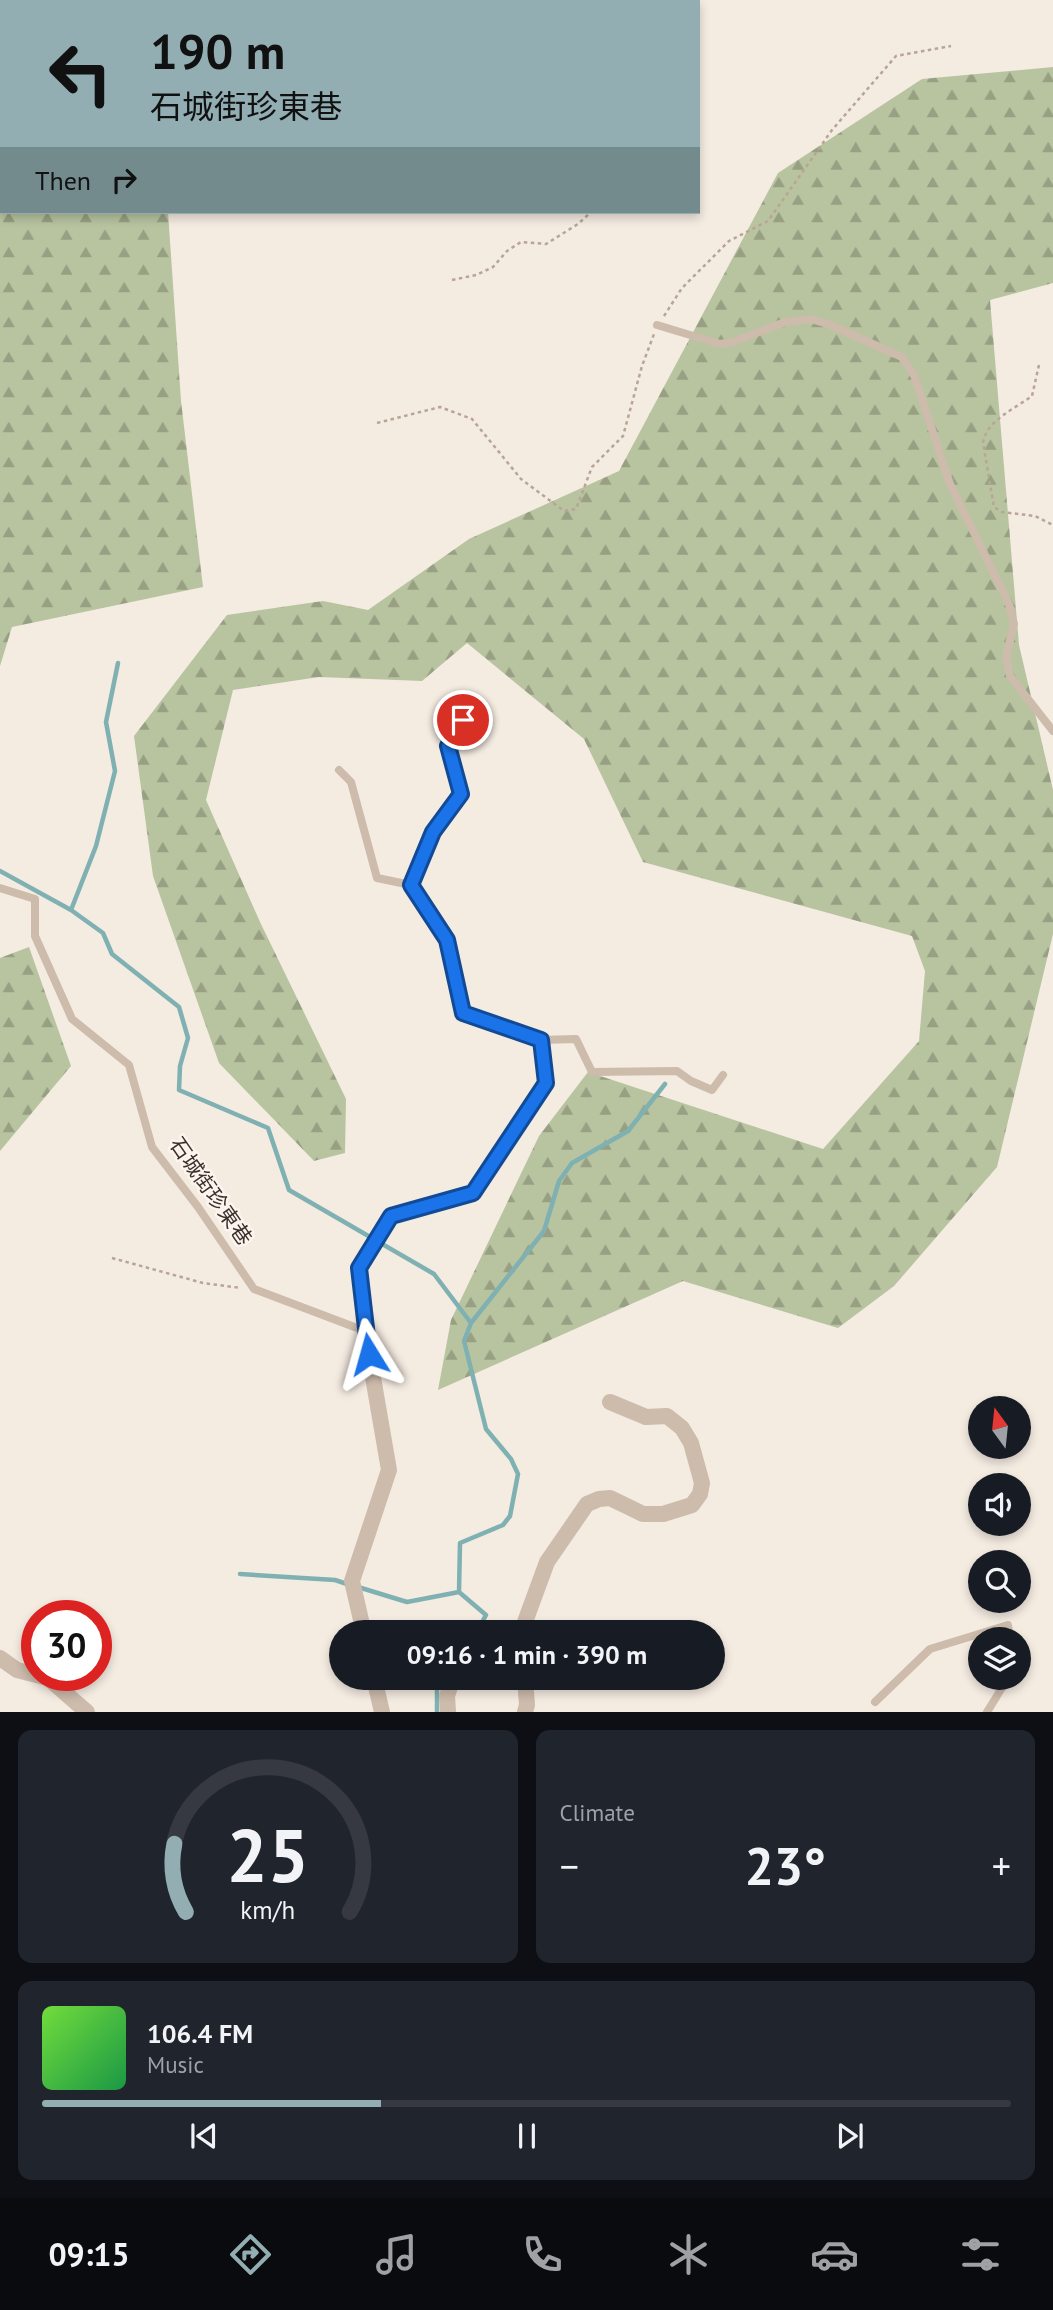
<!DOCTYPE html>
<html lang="en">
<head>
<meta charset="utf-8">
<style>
	:root { --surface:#171b24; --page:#20242c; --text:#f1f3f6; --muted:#9ea1a6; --line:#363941; --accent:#92aeb2 }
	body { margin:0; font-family:"PT Sans","Noto Sans TC",sans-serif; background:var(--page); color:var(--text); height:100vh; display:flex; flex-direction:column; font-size:26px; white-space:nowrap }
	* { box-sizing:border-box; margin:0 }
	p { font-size:23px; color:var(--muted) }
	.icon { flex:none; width:38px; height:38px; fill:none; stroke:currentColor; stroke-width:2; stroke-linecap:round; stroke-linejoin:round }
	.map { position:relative; height:1712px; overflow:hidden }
	.drawer { display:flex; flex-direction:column; gap:18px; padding:18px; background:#0d0f14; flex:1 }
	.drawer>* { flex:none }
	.guide { position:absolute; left:0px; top:0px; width:700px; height:214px; box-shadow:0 4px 10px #0003; background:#92aeb2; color:#111; overflow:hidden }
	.needle { width:46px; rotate:345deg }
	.fabs { position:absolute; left:968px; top:1396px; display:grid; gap:14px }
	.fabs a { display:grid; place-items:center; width:63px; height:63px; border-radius:50%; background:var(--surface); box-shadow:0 4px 10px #0003; font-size:35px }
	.speed { position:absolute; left:21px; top:1600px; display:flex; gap:14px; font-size:35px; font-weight:700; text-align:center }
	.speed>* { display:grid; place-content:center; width:91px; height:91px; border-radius:50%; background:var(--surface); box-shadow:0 4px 10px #0003; line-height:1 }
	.speed .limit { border:10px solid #d22; background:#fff; color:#111 }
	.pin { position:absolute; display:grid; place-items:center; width:60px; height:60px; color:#fff; margin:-30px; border:4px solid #fff; border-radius:50%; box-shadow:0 2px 7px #0007 }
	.me { position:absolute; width:77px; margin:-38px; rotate:352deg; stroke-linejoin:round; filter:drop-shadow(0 0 5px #0008) }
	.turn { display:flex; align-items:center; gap:24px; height:147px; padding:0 35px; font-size:32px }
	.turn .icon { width:91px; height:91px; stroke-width:2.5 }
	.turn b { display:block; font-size:49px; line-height:60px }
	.then { display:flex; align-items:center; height:66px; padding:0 35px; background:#0003; gap:14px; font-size:26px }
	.big { font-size:52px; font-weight:700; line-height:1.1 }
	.drawer .tile { flex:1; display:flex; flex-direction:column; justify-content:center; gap:10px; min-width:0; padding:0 24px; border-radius:14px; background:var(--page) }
	.drawer .dial { align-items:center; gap:0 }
	.dial svg { height:182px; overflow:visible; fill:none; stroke:var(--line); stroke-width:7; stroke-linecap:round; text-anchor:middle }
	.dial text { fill:var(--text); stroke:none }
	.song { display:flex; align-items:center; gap:21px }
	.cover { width:84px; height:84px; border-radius:10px; background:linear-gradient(135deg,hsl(100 70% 55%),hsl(140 70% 35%)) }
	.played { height:7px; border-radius:4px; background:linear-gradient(90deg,var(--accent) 35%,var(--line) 35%) }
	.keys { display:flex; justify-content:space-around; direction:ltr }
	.heat { display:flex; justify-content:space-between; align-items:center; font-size:38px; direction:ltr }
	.drawer .tiles { flex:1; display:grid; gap:18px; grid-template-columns:1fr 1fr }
	.tile:last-child { grid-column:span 2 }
	.trip { position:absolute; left:329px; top:1620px; width:396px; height:70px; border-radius:35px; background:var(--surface); box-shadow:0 4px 10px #0003; font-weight:700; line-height:70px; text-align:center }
	.tabs { display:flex; height:112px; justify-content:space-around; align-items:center; background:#090b0e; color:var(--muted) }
	.tabs .icon { width:49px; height:49px }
	.tabs .active { color:var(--accent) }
	.tabs b { font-size:32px; color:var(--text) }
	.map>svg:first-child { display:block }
	.forest { fill:url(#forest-firs) }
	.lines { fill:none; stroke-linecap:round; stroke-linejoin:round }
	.stream { stroke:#7fb0b2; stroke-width:4.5 }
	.path { stroke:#b9a596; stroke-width:2.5; stroke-dasharray:3.5 3.5; stroke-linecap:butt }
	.service { stroke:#cdbbac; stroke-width:8 }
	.minor { stroke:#cdbbac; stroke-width:16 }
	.route-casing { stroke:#114b97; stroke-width:18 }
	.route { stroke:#1a73e8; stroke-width:12 }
	.labels { text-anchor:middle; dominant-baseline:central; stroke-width:5; stroke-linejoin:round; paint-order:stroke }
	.street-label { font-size:21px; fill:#3b302b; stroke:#fbf5ee }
</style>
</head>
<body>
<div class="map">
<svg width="1053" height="1712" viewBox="0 0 1053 1712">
	<defs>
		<pattern id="forest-firs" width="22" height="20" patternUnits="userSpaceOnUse" patternTransform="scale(1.75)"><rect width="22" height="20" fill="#b8c4a0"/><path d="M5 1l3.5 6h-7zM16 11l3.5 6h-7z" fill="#97a083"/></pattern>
	</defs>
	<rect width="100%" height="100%" fill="#f4ebe1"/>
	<path class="forest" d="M1053,67V283L990,300L1019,645L1053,790V934L997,1167L894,1286L838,1328L683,1281L438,1390L451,1320L539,1136L588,1072L823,1149L919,1041L925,971L912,936L643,862L584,739L467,643L422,681L319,677L233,690L206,800L260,922L346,1099L345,1153L314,1161L219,1063L153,876L134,736L227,615L323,601L368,610L469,539L619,471L778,173L922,79Z
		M0,85H2V212H168L181,401L203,587L12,627L0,666Z
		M29,947L71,1066L0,1151V958Z"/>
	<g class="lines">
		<path class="stream" d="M0,871L71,910L103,933L112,954L179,1007L188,1038L180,1066L179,1090L268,1128L289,1190L434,1274L471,1323L464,1341L486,1429L511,1459L518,1474L510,1516L503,1525L460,1543L459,1592L486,1615L476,1633
			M71,910L96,846L115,771L106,722L118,663
			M471,1323L544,1231L559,1181L572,1163L628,1131L665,1084
			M240,1574L335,1580L350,1585
			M358,1587L407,1602L459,1592
			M437,1678V1712"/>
		<path class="path" d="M673,2L674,0
			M452,280L476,275L493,267L507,251L521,242L546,244L578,224L591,212
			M664,316L682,288L729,241L768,221L832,130L896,56L951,46
			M1039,365L1032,396C1014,409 986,421 983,443L994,507L1002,512L1035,516L1053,525
			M377,423L440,407L472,419L521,479L564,511L576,509L592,467L623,436L642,366L654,334
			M112,1258L203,1283L241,1288"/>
		<path class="service" d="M657,325L720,344L733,342L785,322L811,319L828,324L902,357L914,375L950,484L1009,604L1014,624L1006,657L1010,676L1053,731
			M339,770L351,782L377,878L411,885
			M0,888L35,899V936L72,1019L129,1065L152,1147L198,1207L254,1289L365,1331L359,1268L391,1216L473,1193L546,1083L540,1040L463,1013L447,940L411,885L433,832L461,794L448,746L463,720
			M540,1040L576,1039L592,1072L677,1071L691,1081L712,1090L723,1075
			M875,1702L930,1649L1008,1625L1010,1640
			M987,1712L1008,1678"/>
		<path class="minor" d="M364,1633L352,1581L389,1470L365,1331
			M518,1633L522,1630L547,1562L587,1504L599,1499L610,1498L643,1514H663L692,1505L700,1494L702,1483L691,1443L682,1428L667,1416L646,1417L610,1402
			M0,1658L17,1670L48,1678L87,1712
			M374,1678L382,1712
			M448,1712L447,1696L453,1678
			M525,1712L527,1705L525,1678"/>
	</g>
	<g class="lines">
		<defs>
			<path id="route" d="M369,1354L359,1268L391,1216L473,1193L546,1083L541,1040L463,1013L447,940L411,885L433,832L461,794L448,746L463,720"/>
		</defs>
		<use href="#route" class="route-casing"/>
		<use href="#route" class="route"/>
	</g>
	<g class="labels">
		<g class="street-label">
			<text transform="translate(211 1191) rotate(55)">石城街珍東巷</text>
		</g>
	</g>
</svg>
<div class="fabs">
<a><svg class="needle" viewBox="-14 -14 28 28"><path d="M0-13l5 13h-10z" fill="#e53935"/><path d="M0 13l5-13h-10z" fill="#9ea1a6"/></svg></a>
<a><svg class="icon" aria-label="sound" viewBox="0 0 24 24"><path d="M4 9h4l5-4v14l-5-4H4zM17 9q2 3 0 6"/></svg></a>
<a><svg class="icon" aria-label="search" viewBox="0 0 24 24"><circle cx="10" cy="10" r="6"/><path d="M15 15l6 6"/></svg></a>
<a><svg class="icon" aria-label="layers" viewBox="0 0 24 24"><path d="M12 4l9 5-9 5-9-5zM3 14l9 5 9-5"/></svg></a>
</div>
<div class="speed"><div class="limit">30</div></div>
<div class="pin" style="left:463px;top:720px;background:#d93025"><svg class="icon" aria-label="arrive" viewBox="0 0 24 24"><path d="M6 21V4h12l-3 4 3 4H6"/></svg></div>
<svg class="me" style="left:369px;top:1354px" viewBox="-20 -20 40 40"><path d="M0-17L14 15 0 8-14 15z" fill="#1a73e8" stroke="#fff" stroke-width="4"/></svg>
<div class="trip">09:16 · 1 min · 390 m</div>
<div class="guide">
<div class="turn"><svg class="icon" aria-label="left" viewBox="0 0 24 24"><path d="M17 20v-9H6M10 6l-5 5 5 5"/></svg><div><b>190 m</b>石城街珍東巷</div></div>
<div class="then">Then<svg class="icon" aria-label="right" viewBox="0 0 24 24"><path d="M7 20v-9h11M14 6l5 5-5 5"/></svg></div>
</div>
</div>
<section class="drawer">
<div class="tiles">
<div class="tile dial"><svg viewBox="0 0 100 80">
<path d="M14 69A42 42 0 1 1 86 69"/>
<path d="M14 69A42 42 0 0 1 9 39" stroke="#92aeb2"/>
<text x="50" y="56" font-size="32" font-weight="700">25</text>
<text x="50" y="72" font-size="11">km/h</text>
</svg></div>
<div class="tile"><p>Climate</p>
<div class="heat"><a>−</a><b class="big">23°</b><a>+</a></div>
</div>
<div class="tile">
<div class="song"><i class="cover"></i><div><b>106.4 FM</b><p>Music</p></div></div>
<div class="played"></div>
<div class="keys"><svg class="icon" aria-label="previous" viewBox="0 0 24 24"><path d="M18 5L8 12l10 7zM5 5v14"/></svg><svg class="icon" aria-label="pause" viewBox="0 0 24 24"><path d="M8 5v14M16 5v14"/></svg><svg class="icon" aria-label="next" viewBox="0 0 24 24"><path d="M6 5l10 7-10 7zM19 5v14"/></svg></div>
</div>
</div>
</section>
<nav class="tabs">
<b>09:15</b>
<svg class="icon active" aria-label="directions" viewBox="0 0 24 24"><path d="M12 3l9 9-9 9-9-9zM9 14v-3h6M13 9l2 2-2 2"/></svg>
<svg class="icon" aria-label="music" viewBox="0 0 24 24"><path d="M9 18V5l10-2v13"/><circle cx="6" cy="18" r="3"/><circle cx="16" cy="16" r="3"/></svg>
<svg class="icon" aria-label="phone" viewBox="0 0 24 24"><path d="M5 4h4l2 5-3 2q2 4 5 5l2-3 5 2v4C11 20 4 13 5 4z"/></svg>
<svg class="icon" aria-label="climate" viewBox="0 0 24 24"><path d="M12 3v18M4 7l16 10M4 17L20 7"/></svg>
<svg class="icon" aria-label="car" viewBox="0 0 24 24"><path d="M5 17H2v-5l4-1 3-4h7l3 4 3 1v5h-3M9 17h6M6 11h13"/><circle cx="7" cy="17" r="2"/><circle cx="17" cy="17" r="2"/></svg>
<svg class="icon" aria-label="filters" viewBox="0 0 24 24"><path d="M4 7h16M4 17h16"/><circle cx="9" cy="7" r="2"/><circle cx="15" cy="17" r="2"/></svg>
</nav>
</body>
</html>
